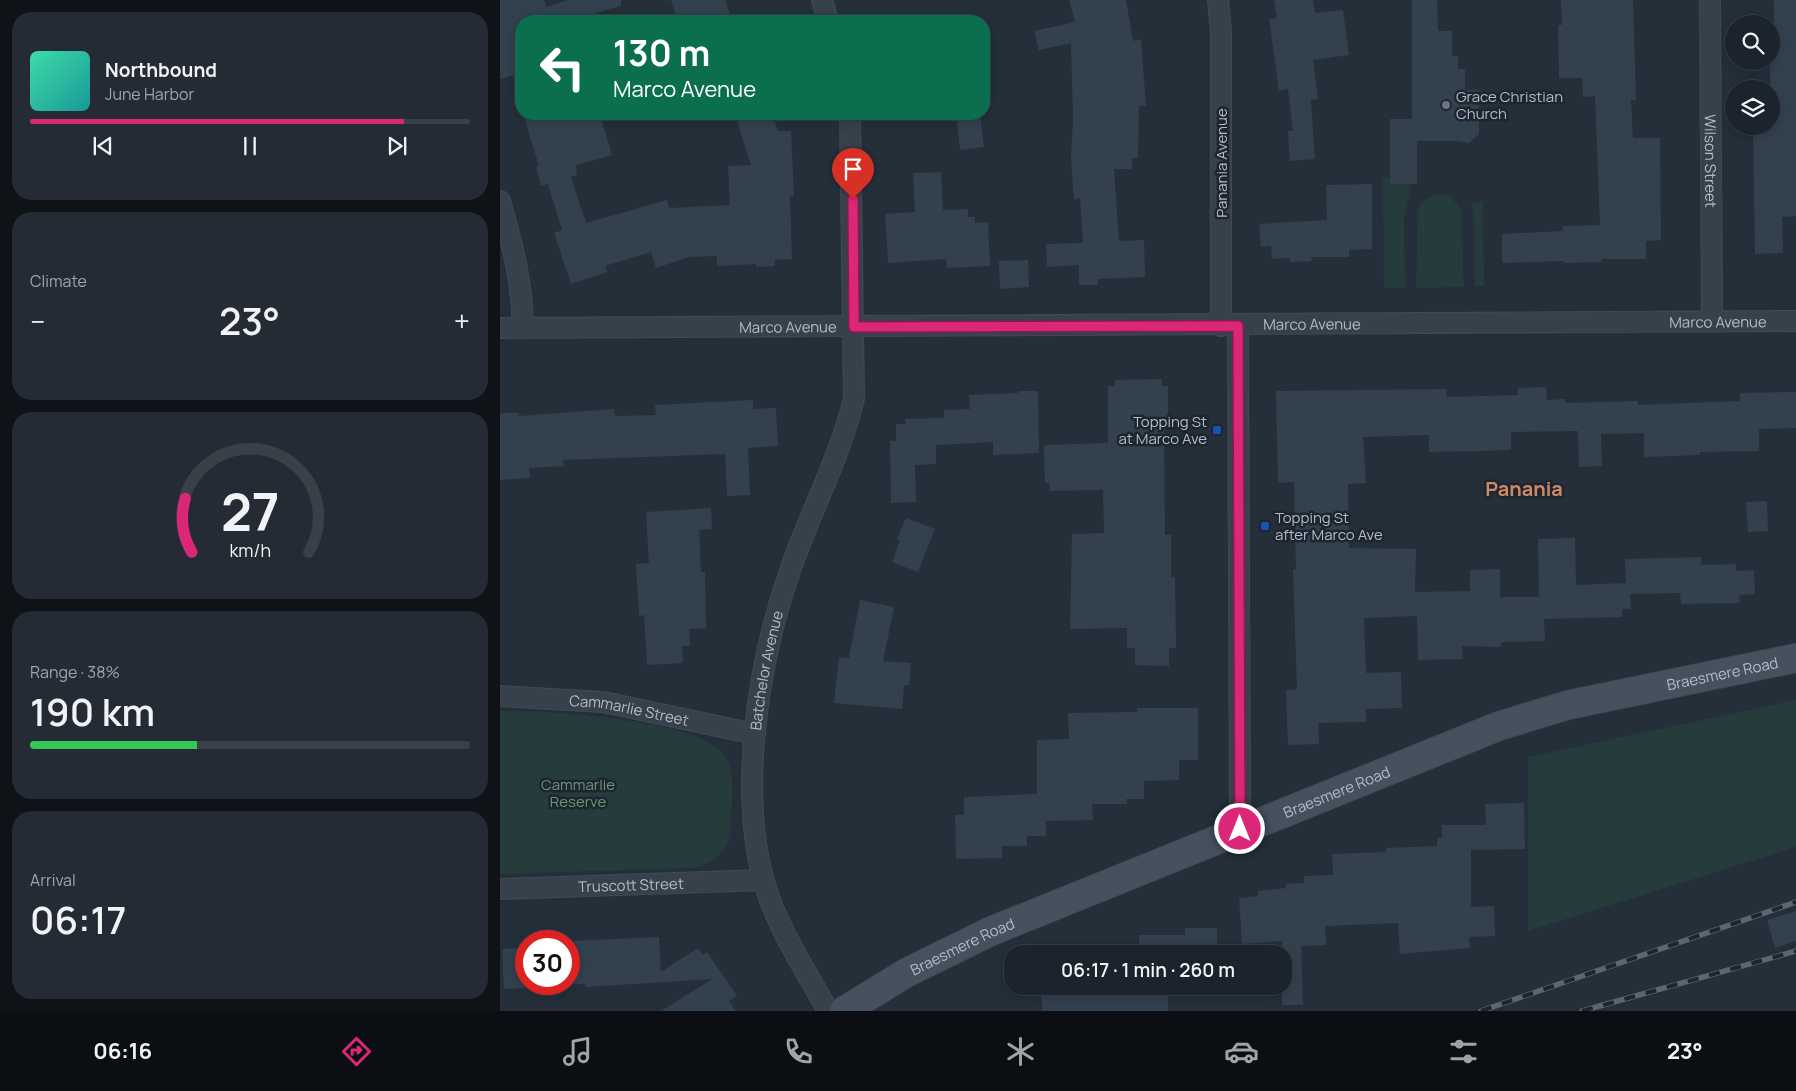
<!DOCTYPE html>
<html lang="en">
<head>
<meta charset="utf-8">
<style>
	:root { --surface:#1b232c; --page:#242b34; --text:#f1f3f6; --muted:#a0a4a9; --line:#394048; --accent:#db2777 }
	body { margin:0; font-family:Manrope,sans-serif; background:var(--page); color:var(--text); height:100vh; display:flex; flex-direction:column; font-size:19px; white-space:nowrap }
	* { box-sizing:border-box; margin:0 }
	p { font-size:16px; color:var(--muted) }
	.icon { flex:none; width:28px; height:28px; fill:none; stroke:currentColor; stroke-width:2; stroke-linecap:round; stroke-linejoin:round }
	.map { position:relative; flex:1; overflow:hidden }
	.sheet { display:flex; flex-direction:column; gap:12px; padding:12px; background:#0f1318; width:500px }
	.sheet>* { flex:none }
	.banner { position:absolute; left:15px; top:15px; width:475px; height:105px; border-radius:20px; box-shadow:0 2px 12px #0003,0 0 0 1px var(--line); background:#0b6e4f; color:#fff; overflow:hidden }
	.fabs { position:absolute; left:1225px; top:15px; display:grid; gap:10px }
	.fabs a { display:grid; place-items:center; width:55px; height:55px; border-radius:50%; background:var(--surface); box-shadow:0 2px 12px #0003,0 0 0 1px var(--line); font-size:25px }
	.speed { position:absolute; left:15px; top:930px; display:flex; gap:10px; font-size:25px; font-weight:700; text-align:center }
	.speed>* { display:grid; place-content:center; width:65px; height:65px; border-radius:50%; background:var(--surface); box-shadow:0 2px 12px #0003,0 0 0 1px var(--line); line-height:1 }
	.speed .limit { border:8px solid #d22; background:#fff; color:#111 }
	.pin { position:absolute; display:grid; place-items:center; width:42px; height:42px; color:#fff; margin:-51px -21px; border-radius:50% 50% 50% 0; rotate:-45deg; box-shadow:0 0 5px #0007 }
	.pin .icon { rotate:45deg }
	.me { position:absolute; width:55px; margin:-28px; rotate:0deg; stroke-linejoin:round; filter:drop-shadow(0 0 4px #0008) }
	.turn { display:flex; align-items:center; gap:18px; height:105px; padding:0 15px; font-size:22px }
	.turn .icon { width:65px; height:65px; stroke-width:2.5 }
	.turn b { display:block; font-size:35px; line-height:42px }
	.big { font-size:38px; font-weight:600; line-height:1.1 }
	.sheet .widget { flex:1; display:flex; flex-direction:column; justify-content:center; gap:8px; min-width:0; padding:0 18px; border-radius:20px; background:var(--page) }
	.sheet .dial { align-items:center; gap:0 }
	.dial svg { height:130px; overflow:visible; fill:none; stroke:var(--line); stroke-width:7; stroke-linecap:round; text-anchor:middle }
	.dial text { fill:var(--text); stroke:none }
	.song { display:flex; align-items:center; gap:15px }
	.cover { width:60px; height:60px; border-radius:8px; background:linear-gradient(135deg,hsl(160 70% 55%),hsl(180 70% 35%)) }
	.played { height:5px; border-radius:2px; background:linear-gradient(90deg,var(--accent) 85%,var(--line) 85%) }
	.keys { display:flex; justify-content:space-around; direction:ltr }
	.heat { display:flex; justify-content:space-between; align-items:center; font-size:28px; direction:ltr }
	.charge { height:8px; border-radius:4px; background:linear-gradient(90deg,#34c759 38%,var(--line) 0) }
	.trip { position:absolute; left:504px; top:945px; width:288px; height:50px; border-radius:20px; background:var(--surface); box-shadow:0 2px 12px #0003,0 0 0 1px var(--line); font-weight:600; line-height:50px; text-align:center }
	.tabs { display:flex; height:80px; justify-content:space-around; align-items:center; background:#0b0e12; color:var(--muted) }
	.tabs .icon { width:35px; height:35px }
	.tabs .on { color:var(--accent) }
	.tabs b { font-size:22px; color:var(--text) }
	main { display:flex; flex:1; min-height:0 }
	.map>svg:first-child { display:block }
	.green { fill:#263b3c }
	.building { fill:#33414e }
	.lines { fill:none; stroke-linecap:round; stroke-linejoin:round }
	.street-casing { stroke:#414a54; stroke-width:22 }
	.secondary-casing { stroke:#414a54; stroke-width:30 }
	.street { stroke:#37414b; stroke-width:20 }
	.secondary { stroke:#46515e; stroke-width:28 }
	.rail-casing { stroke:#5a6672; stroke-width:5.5 }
	.rail { stroke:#1d2630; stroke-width:4; stroke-dasharray:11; stroke-linecap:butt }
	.route-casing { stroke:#8e194d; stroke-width:12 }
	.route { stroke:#db2777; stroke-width:9 }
	.worship-dot { fill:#6b7280; stroke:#1d2630; stroke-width:2 }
	.transit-dot { fill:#1a4fb4; stroke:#1d2630; stroke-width:2 }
	.labels { text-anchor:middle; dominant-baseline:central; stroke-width:5; stroke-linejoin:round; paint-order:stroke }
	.poi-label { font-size:15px; fill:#b3bcc6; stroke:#1d2630; text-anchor:start }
	.street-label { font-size:15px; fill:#b3bcc6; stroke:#1d2630 }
	.park-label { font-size:15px; fill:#6b9671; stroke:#1d2630 }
	.district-label { font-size:20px; font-weight:bold; fill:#cf8a65; stroke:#1d2630 }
</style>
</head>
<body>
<main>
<section class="sheet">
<div class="widget">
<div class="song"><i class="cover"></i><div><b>Northbound</b><p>June Harbor</p></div></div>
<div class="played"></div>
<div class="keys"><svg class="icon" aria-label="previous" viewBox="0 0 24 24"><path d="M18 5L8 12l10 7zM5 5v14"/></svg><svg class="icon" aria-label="pause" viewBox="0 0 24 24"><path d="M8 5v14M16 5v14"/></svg><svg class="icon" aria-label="next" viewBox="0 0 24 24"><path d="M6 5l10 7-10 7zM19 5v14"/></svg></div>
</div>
<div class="widget"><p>Climate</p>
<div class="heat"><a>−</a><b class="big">23°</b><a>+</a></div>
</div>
<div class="widget dial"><svg viewBox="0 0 100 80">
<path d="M14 69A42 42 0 1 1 86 69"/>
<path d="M14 69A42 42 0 0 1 10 36" stroke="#db2777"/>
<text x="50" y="56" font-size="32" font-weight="700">27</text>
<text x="50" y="72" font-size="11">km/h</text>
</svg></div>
<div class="widget"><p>Range · 38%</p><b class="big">190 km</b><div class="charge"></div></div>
<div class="widget"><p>Arrival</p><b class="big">06:17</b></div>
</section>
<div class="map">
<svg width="1296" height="1011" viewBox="0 0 1296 1011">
	<rect width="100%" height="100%" fill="#242f3a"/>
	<path class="green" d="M883,177L890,178V184H910C910,197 906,206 904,218L905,288H884Z
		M942,194L950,195L961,210L964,287L916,288L918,208C924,198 931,195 942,194Z
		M983,201L984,286H975L974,222L971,203Z
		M1296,700V847L1028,931V757Z
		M0,711C41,710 206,719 226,757C236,776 231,803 231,824C232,848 216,864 193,868L0,874Z"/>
	<path class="building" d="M0,0H44L46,7L68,0H121V6L68,21H21V73L0,79Z
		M171,0H225L232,21H177Z
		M569,0H626L633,41L641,39L646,106H639L638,158H632V169H614L619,241L644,240L645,277L598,279V285H579V265L547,267L546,244L583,243L580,198L574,199L571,160L573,117L571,43L539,50L534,31L575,22Z
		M774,0H813L815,13L843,10L849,55L813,60L818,99L811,100L815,159L790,161L788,131H793L788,89L779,91L769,19L777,18Z
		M912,0H937L938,31H952V56H958V69H965V90H979V134L969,143L957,141H917V184H890V119H912Z
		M1061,0H1133L1136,100H1131L1133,138H1160L1161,240L1146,241V259H1102V262L1064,263V261L1002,263V234L1063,231V226L1100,225L1095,96L1083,97L1082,78H1059L1058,25H1062Z
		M1274,0H1296V216L1282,217L1283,253L1255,254L1253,128L1271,127L1270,61L1271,57H1274Z
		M23,114H100L112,155L76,165L77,175L71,177L86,223L167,200L169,208L230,205L228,166L251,165L235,114H272L278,131H291L294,196H290L292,259L275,260V266L256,267V264L217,266V256L189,257L156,268L151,252L105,266L107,272L71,284L54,233L62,230L48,184L41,186L36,167L39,166Z
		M456,114H480L484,147L460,150Z
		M441,172L443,210L468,209V217H475V223L488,222L490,266L447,268L446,259L388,263L385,214L415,212L413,173Z
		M872,184V249L849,250V257H811L812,261L790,262V258L772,259L771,246L761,247L759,224L827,220L826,185Z
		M528,260L529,287L500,289L499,261Z
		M662,379V386H668V422H664V437L665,535H671V577H675L676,648H669V666L635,665V648H627V628L570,629L572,534L604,533L603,490L550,491L549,483H545L544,445L608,443V386H615V380Z
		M1046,387L1047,400L1065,399V403L1138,401V405L1240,401V393L1296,392V428L1259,429V451L1200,452V455L1144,457V433L1101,434L1102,466L1079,467L1078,431L1011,432V450L982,451L929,452V435L863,437L866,483L848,484L849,548L916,549L915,592L970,591V570L1000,569V597H1039L1038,539L1075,538L1076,585L1126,583L1125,559L1201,557V565L1236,564V571L1254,570L1255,594L1239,595L1240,603L1181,604L1180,593L1130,594L1131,609H1122V617L1044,619L1045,641L1001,642V647L962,646L963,659L918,660L917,616L864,618L866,673L901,672L902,708L866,709V722L818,723L819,744L788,745L786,690L797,689L793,569H796L794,482L778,483L776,391L946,389L947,397L1018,395V388Z
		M518,391H538L539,453L493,455V442L436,445V464L415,465L416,502L391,503L390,441H396V424H406L405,419L444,418V410L470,409L469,395L518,393Z
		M253,400V409L276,408L278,446L248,448L250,495L227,496L225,454L63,460L64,466L29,468L30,478L0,480V413H19V416L114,409L115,416L156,415L155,405Z
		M1267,501L1268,531L1248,532L1246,502Z
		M211,508L212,529L199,530L201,572H205L206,628L189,629L190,646H182L183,663L147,665L144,615L139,616L136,564L149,563L146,512Z
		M406,518L435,529L418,572L392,562L400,540L397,539Z
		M360,600L394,607L383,661L411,663L409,685H404L402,709L334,703L339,657L349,658Z
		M637,708H698V760H679V780L644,781V799H626L627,804H592L593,820L546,821V836H527V846H502V858L456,859L455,815H464V797L537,794V740L569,739L568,713L637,712Z
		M1024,803L1025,849L971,850V907L994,906L995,936L969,937L970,948L900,954L898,923L825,926L826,945L801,946L803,1005H782V941L742,944L739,898L758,896V891L786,888V884L804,883V876L833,875L832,854L886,852V848L937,846V838H942V825H986L985,804Z
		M1296,911V941L1275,948L1267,920Z
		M685,928H717V954H639V935H685Z
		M159,937L161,972L198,948L203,955L207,952L237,996L229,1001L236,1011H161L212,979L86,987L85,984H69V941Z
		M26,948V988L4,989L2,949Z
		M541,986H674V994H668V1011H542Z"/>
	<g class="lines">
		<defs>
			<g id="street">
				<path d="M322,0L328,21"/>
				<path d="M718,0L721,33V326"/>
				<path id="s1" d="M1210,0L1212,322"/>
				<path d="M0,201C13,247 22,280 23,328"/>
				<path d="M738,326L740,829"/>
				<path id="s2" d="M0,328L1296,321"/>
				<path id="s3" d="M0,696L103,702L255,734"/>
				<path id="s4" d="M0,889L263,880"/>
				<path id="s5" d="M328,1011C308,974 283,937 269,897C235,802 258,661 291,568C311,510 340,458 354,398L350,114"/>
			</g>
			<g id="secondary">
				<path id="s6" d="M344,1011L406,973L489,932L999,726L1068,705L1296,658"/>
			</g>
		</defs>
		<use href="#street" class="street-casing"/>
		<use href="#secondary" class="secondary-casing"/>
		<use href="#street" class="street"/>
		<use href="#secondary" class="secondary"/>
		<defs>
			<path id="rail" d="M981,1011L1296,902
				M1082,1011L1296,951"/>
		</defs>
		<use href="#rail" class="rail-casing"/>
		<use href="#rail" class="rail"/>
	</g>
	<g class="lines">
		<defs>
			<path id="route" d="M353,199L354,327L738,326L740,829"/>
		</defs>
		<use href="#route" class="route-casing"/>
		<use href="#route" class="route"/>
	</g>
	<circle class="worship-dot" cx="946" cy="105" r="5"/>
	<g class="transit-dot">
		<rect x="712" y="425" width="10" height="10" rx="2.5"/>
		<rect x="760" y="521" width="10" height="10" rx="2.5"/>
	</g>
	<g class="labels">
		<g class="poi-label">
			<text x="956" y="96">Grace Christian<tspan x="956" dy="17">Church</tspan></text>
			<text x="707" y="421" text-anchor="end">Topping St<tspan x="707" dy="17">at Marco Ave</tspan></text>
			<text x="775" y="517">Topping St<tspan x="775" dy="17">after Marco Ave</tspan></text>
		</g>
		<g class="street-label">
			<text stroke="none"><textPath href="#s1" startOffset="161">Wilson Street</textPath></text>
			<text transform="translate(721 163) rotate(-90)">Panania Avenue</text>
			<text stroke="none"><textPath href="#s2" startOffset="1218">Marco Avenue</textPath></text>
			<text stroke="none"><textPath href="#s2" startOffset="812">Marco Avenue</textPath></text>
			<text stroke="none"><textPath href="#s2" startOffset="288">Marco Avenue</textPath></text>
			<text stroke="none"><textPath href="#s5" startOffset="358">Batchelor Avenue</textPath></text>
			<text stroke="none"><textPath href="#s6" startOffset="945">Braesmere Road</textPath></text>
			<text stroke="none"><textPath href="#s3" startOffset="130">Cammarlie Street</textPath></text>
			<text stroke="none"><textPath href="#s6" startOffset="540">Braesmere Road</textPath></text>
			<text stroke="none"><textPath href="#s4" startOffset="131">Truscott Street</textPath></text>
			<text stroke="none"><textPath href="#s6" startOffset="135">Braesmere Road</textPath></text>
		</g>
		<g class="park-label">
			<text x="78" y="784">Cammarlie<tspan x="78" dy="17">Reserve</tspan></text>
		</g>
		<g class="district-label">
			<text x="1024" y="488">Panania</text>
		</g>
	</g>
</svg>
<div class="fabs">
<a><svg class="icon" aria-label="search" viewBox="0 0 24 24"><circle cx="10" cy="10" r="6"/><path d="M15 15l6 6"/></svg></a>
<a><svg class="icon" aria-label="layers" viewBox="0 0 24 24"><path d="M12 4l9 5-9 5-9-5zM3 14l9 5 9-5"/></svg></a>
</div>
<div class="speed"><div class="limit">30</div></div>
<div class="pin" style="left:353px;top:199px;background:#d93025"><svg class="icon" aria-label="arrive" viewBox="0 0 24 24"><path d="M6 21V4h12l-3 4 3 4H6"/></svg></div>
<svg class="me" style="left:740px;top:829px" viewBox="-20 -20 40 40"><circle r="17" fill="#db2777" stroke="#fff" stroke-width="3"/><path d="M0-11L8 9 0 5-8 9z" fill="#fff"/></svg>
<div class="trip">06:17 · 1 min · 260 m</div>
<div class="banner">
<div class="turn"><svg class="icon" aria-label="left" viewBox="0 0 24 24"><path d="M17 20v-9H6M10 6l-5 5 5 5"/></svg><div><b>130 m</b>Marco Avenue</div></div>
</div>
</div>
</main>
<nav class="tabs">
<b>06:16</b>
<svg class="icon on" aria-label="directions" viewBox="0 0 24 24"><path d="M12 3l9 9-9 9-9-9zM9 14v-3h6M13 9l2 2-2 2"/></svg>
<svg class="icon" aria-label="music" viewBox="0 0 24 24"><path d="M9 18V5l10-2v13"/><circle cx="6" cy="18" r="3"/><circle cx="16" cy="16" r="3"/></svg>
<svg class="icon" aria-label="phone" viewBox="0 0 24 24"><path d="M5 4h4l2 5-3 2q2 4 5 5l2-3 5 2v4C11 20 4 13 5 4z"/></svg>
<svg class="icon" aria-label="climate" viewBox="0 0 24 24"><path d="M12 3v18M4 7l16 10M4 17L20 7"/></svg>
<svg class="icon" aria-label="car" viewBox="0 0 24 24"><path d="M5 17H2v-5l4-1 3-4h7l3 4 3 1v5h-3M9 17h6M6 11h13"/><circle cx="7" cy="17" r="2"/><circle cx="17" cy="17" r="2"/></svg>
<svg class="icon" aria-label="filters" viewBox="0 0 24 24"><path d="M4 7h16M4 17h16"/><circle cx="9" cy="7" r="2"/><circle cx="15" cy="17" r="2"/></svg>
<b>23°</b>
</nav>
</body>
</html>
